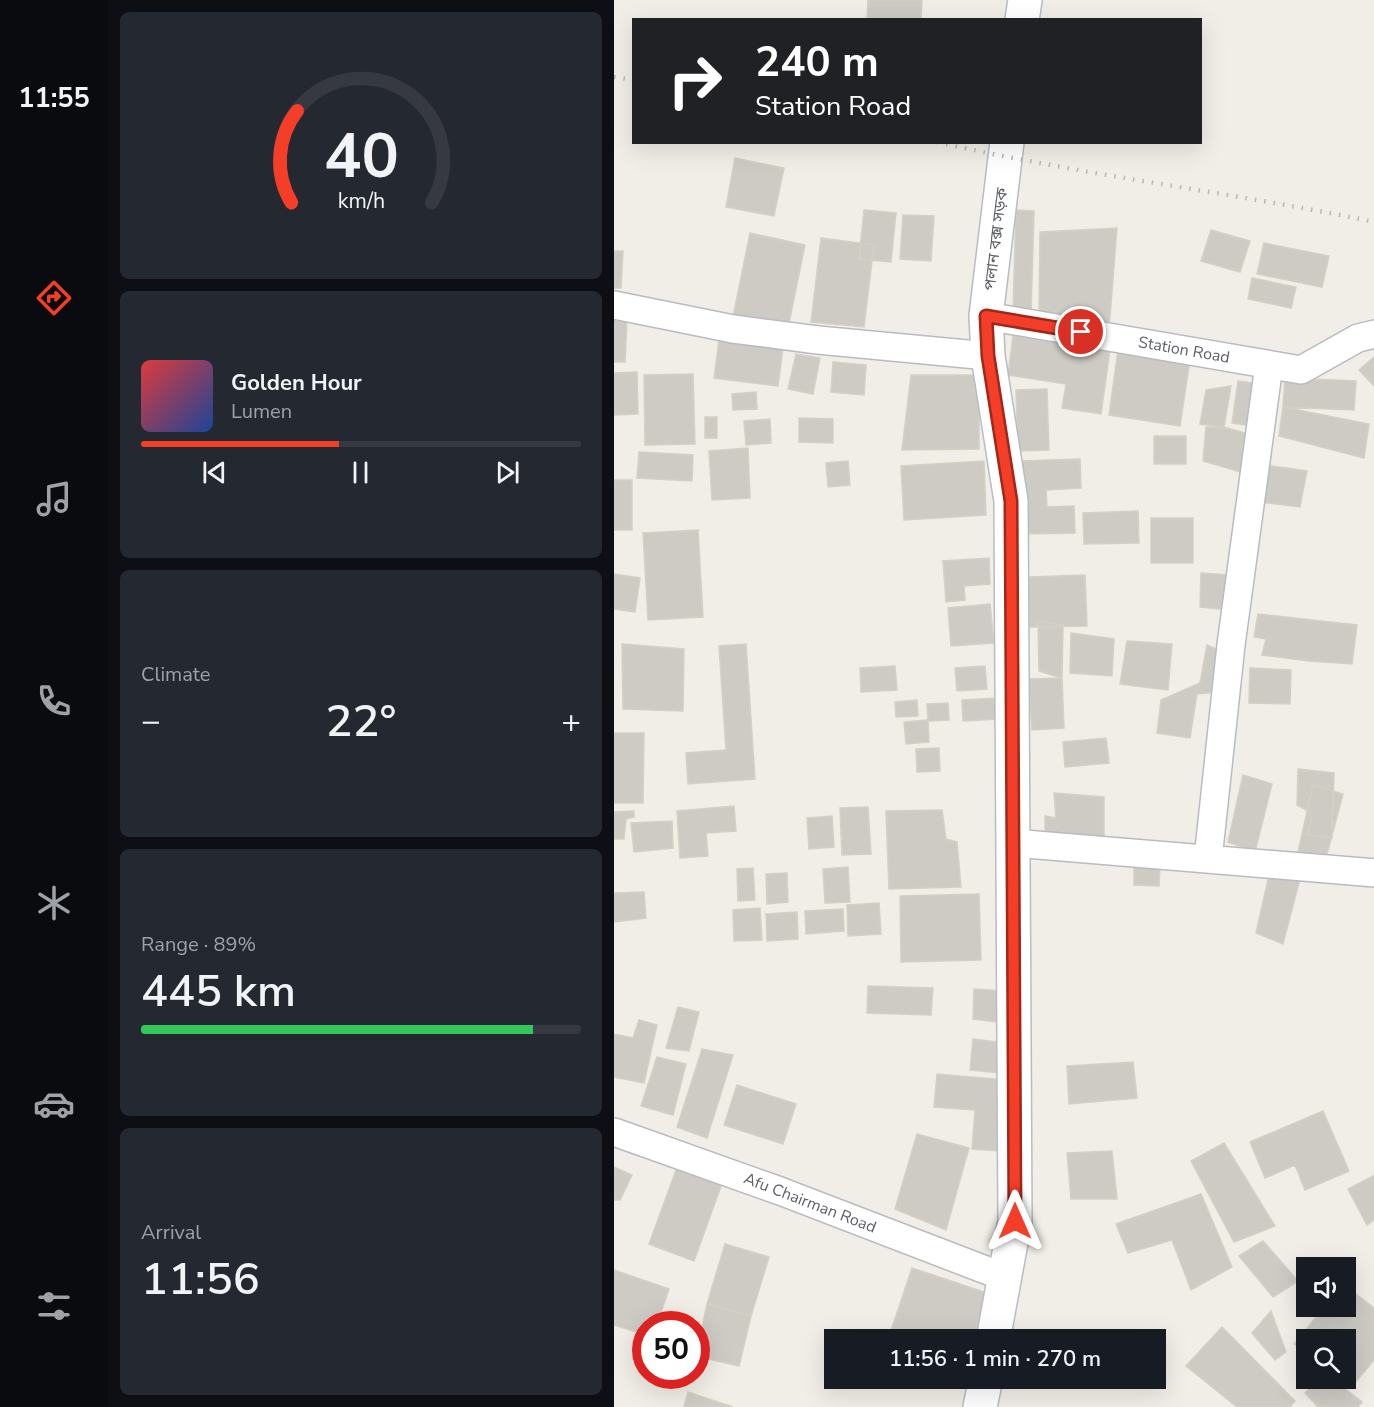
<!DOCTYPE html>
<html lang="en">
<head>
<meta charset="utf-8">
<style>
	:root { --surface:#171b24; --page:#242831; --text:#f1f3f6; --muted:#9ea1a6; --line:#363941; --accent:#f43e28 }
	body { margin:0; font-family:"Nunito Sans","Noto Sans Bengali",sans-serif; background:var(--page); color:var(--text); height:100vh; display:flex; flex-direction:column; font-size:22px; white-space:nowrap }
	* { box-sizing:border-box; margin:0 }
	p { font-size:20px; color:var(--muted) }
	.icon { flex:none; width:33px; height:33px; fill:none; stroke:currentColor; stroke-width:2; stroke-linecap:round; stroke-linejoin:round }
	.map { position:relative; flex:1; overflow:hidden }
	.side { display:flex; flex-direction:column; gap:12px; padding:12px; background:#0d0f14; width:506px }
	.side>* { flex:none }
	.banner { position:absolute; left:18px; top:18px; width:570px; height:126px; border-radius:0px; box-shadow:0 6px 24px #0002; background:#202124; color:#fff; overflow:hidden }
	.buttons { position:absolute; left:682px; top:1257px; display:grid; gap:12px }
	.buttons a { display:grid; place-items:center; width:60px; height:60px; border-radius:0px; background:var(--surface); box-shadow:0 6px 24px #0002; font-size:30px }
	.speed { position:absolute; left:18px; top:1311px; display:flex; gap:12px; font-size:30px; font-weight:700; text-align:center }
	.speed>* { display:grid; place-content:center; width:78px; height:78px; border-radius:50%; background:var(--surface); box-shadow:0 6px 24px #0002; line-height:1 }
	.speed .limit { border:9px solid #d22; background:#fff; color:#111 }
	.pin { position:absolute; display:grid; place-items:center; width:51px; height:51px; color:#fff; margin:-26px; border:3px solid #fff; border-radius:50%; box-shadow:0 2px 6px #0007 }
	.me { position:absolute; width:66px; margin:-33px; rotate:0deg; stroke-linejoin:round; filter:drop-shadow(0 0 4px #0008) }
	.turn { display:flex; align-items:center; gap:21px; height:126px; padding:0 24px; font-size:27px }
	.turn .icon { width:78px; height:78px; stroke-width:2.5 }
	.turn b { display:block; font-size:42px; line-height:51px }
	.big { font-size:45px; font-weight:600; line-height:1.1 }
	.side .widget { flex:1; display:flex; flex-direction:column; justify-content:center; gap:9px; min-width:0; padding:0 21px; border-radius:9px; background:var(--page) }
	.side .dial { align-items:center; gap:0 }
	.dial svg { height:156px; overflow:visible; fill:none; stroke:var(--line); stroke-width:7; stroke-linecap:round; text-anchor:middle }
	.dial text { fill:var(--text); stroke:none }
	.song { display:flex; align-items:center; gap:18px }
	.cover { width:72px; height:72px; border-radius:9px; background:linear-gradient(135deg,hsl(0 70% 55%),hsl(220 70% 35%)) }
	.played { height:6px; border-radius:3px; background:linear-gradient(90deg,var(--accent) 45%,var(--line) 45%) }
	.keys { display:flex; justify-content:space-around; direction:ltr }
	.heat { display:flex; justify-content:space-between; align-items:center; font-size:33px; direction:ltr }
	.charge { height:9px; border-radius:4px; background:linear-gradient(90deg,#34c759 89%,var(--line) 0) }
	.trip { position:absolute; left:210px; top:1329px; width:342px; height:60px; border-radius:0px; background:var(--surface); box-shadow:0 6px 24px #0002; font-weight:600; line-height:60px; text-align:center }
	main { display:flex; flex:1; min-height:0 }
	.tab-bar { display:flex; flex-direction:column; width:108px; justify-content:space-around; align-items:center; background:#090b0e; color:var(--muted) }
	.tab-bar .icon { width:42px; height:42px }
	.tab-bar .selected { color:var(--accent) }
	.tab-bar b { font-size:27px; color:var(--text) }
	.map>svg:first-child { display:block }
	.building { fill:#cdcbc4; stroke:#d6d0c3; stroke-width:1.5 }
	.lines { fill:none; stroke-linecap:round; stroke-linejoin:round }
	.minor-casing { stroke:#b8bbc0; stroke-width:30 }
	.secondary-casing { stroke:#b9bcc2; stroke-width:36 }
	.minor { stroke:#fff; stroke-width:27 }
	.secondary { stroke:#fff; stroke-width:33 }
	.rail { stroke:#b6b7b8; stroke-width:4.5; stroke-dasharray:1.5 8; stroke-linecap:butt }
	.route-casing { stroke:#9f281a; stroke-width:15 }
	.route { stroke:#f43e28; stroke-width:10 }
	.labels { text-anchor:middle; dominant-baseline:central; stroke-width:6; stroke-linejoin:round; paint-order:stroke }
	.street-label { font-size:16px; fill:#5d6167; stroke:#fff }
</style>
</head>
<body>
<main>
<nav class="tab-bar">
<b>11:55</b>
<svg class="icon selected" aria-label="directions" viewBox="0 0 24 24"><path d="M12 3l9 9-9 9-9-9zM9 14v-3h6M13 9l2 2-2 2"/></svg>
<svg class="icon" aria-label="music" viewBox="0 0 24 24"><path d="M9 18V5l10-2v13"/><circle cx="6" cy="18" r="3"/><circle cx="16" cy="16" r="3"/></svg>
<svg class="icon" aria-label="phone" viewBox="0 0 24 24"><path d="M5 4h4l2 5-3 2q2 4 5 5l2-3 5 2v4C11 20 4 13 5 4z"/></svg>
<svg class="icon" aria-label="climate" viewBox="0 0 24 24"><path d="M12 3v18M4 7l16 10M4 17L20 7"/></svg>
<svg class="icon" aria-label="car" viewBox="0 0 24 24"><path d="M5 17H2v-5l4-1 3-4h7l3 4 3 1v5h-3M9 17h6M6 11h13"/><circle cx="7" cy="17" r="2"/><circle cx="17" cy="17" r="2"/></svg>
<svg class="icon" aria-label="filters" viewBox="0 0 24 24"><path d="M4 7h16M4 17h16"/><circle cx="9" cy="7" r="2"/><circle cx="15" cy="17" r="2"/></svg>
</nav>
<section class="side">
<div class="widget dial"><svg viewBox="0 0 100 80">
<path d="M14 69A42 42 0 1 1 86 69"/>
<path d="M14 69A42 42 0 0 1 17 22" stroke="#f43e28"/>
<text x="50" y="56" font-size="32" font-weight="700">40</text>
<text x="50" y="72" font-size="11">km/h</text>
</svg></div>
<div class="widget">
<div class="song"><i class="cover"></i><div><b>Golden Hour</b><p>Lumen</p></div></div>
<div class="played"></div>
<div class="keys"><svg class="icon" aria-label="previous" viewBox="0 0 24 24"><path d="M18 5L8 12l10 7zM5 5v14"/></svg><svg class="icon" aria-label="pause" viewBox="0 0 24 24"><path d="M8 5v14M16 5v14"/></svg><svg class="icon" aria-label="next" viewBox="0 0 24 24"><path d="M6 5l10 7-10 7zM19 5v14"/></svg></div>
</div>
<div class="widget"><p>Climate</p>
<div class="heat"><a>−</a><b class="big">22°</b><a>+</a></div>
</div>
<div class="widget"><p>Range · 89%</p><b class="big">445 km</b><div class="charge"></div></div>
<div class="widget"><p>Arrival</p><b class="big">11:56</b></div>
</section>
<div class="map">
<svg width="761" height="1407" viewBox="0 0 761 1407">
	<rect width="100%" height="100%" fill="#f0eee6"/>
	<path class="building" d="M254,0H308L307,20H253Z
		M121,158L170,168L160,216L112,207Z
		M250,210L282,213L277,262L245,259Z
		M402,210L420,211L417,314L399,313Z
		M289,215L320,216L317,261L286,259Z
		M503,228L495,329L425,315L426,232Z
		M597,230L636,241L626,272L587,261Z
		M136,233L191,245L174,328L119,317Z
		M207,238L260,245L250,327L197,322Z
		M650,243L715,256L708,287L643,274Z
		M0,251H9L7,288H0Z
		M638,278L682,287L677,308L634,299Z
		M0,319H13L11,362H0Z
		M399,336L496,350L487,414L448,408L452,384L394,375Z
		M105,340L169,348L164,386L100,378Z
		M504,350L576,360L566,426L495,415Z
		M182,354L206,358L199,394L174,389Z
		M761,356V387L745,370Z
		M219,362L252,365L250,395L217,392Z
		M23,372L24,414L0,415V373Z
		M79,374L81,444L31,445L30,375Z
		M297,375H365V449L288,450Z
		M671,378L742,381L740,410L669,407Z
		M624,381L645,384L639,426L618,423Z
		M617,386L610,427L586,424L592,390Z
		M433,389L435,450L404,451L402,390Z
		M142,392L143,409L119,410L118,394Z
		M669,407L755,424L750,458L665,436Z
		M91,417H103V438H91Z
		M185,418L219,419V443L185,442Z
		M156,419L157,443L132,445L130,421Z
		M592,427H610L645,437L637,475L589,461Z
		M540,436H572V464H540Z
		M134,448L136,498L98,500L95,451Z
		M25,452L79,455L78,481L23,478Z
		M466,459L467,488L432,490L433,507L460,506L461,533L410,534L408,461Z
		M234,461L236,485L214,487L212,463Z
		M370,461L372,515L290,520L287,466Z
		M650,465L693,471L686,507L646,502Z
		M0,480H18V530H0Z
		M524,511L525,543L470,544L469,513Z
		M537,518H579V563H537Z
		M84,530L89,617L34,620L29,533Z
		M375,558L376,584L350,586L351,600L332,602L329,561Z
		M587,573L628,576L625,611L586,607Z
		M0,574L26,578L21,612L0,609Z
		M471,575L473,626L416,627L415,577Z
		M376,604L380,643L337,646L334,608Z
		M644,614L743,625L738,664L695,661L648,655L652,639L640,637Z
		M424,621L449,625L448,678L425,671Z
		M457,633L500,639L498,676L456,673Z
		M513,641L558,644L554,690L506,684Z
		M8,644L70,649L69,711L9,709Z
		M132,644L141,779L74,784L72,753L112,750L105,646Z
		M593,645L608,652L604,692L583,694L576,738L543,733L547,700L586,683Z
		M281,666L283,690L247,692L246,668Z
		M371,666L373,689L343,691L341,668Z
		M636,668L677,670L676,704L635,703Z
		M448,678L450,728L418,730L415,679Z
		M384,698L386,719L349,721L348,700Z
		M303,700L304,716L282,717L281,702Z
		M334,703L335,720L314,721L313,704Z
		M314,720L315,742L292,744L290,722Z
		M0,733H30L29,803H0Z
		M492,738L495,763L451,767L449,742Z
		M325,748L326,771L303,772L302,749Z
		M684,769L720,773L718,838L694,835L698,813L683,805Z
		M629,775L658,784L641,852L614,842Z
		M699,785L729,794L711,862L684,852Z
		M440,793L490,797V837H431V816L442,818Z
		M120,806L122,831L92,833L94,856L66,858L63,811Z
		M254,807L257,854L228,855L226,808Z
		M328,810L332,839L343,842L347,887L275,889L272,811Z
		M20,811V817L12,819L10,839H0V812Z
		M218,816L220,847L195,849L193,818Z
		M58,821L59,848L20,852L17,823Z
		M547,848L545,886L520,885V850Z
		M657,866L687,875L669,944L642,933Z
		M234,867L236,902L211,903L209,869Z
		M139,868L141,900L124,901L123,869Z
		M173,873L174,902L153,904L152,874Z
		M30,892L32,918L0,922V893Z
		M365,894L367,960L287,962L286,896Z
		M265,903L267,934L234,936L233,905Z
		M146,908L148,940L120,941L119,910Z
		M229,909L230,931L192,934L191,911Z
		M183,912L184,939L153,941L152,914Z
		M254,986L319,988L317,1015L253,1013Z
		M360,989L390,991L391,1023L359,1019Z
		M64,1007L85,1012L75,1051L52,1048Z
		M25,1020L43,1025L30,1083L0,1077V1034L19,1038Z
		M359,1039L390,1043L387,1073L356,1070Z
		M88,1049L119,1055L93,1138L63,1127Z
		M43,1057L72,1064L59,1115L27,1106Z
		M519,1062L523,1098L455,1104L453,1066Z
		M323,1074L391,1080L385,1151L358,1149L361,1110L320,1107Z
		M123,1085L182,1104L169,1144L110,1125Z
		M709,1111L735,1171L691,1190L681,1165L651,1178L636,1142Z
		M303,1134L355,1148L332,1230L281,1209Z
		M610,1143L661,1226L620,1242L577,1161Z
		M498,1151L503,1199H457L453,1153Z
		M65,1162L110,1178L80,1261L35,1244Z
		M0,1167L18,1175L6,1200H0Z
		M761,1175V1219L753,1225L734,1189Z
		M587,1194L618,1267L577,1290L558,1240L514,1253L502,1224Z
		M649,1241L684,1281L659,1297L625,1256Z
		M111,1244L155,1257L137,1316L93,1304Z
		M298,1268L373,1293L358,1340H274Z
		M0,1270L55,1289L43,1324H32V1335L0,1325Z
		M732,1286L761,1309V1359L739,1385L729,1378H732V1340H693V1353L680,1344L711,1306H732Z
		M93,1304L137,1316L125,1366L82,1356Z
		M657,1311L672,1352L661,1360L638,1333Z
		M608,1327L681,1401L676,1407H623L572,1366Z
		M706,1378H717L748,1402L744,1407H704L691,1393Z
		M74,1392L119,1407H70Z"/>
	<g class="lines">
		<defs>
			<path id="minor" d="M0,305L119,329L204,340L374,356
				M372,316L687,370L744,338L761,334
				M399,843L761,873
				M594,859L617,645L655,365
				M0,1132L166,1191L390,1277"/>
			<path id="secondary" d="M408,20L411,0
				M379,1340L401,1221L397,501L374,356L372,316L393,142
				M366,1407L372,1378"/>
		</defs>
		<use href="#minor" class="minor-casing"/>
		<use href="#secondary" class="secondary-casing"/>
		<use href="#minor" class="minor"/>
		<use href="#secondary" class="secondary"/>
		<path class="rail" d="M0,77L20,80
			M323,142C468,175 615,192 761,222"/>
	</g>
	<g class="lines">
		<defs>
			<path id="route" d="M401,1221L397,501L374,356L372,316L467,332"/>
		</defs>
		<use href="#route" class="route-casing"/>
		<use href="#route" class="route"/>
	</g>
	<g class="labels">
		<g class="street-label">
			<text transform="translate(382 239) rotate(-83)">পলান বক্স সড়ক</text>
			<text transform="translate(570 350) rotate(10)">Station Road</text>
			<text transform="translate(196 1203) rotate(21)">Afu Chairman Road</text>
		</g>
	</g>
</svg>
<div class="buttons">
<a><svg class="icon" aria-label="sound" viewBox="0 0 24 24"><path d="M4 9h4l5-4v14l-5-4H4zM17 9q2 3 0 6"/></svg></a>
<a><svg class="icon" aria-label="search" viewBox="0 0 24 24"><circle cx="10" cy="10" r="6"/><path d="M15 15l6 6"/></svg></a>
</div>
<div class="speed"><div class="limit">50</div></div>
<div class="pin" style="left:467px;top:332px;background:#d93025"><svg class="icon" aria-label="arrive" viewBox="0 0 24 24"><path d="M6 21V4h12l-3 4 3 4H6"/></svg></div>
<svg class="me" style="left:401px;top:1221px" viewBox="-20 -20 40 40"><path d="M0-17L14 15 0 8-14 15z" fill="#f43e28" stroke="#fff" stroke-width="4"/></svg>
<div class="trip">11:56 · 1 min · 270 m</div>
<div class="banner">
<div class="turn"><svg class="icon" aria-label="right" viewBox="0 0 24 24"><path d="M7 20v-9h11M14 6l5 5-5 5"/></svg><div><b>240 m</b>Station Road</div></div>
</div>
</div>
</main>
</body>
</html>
